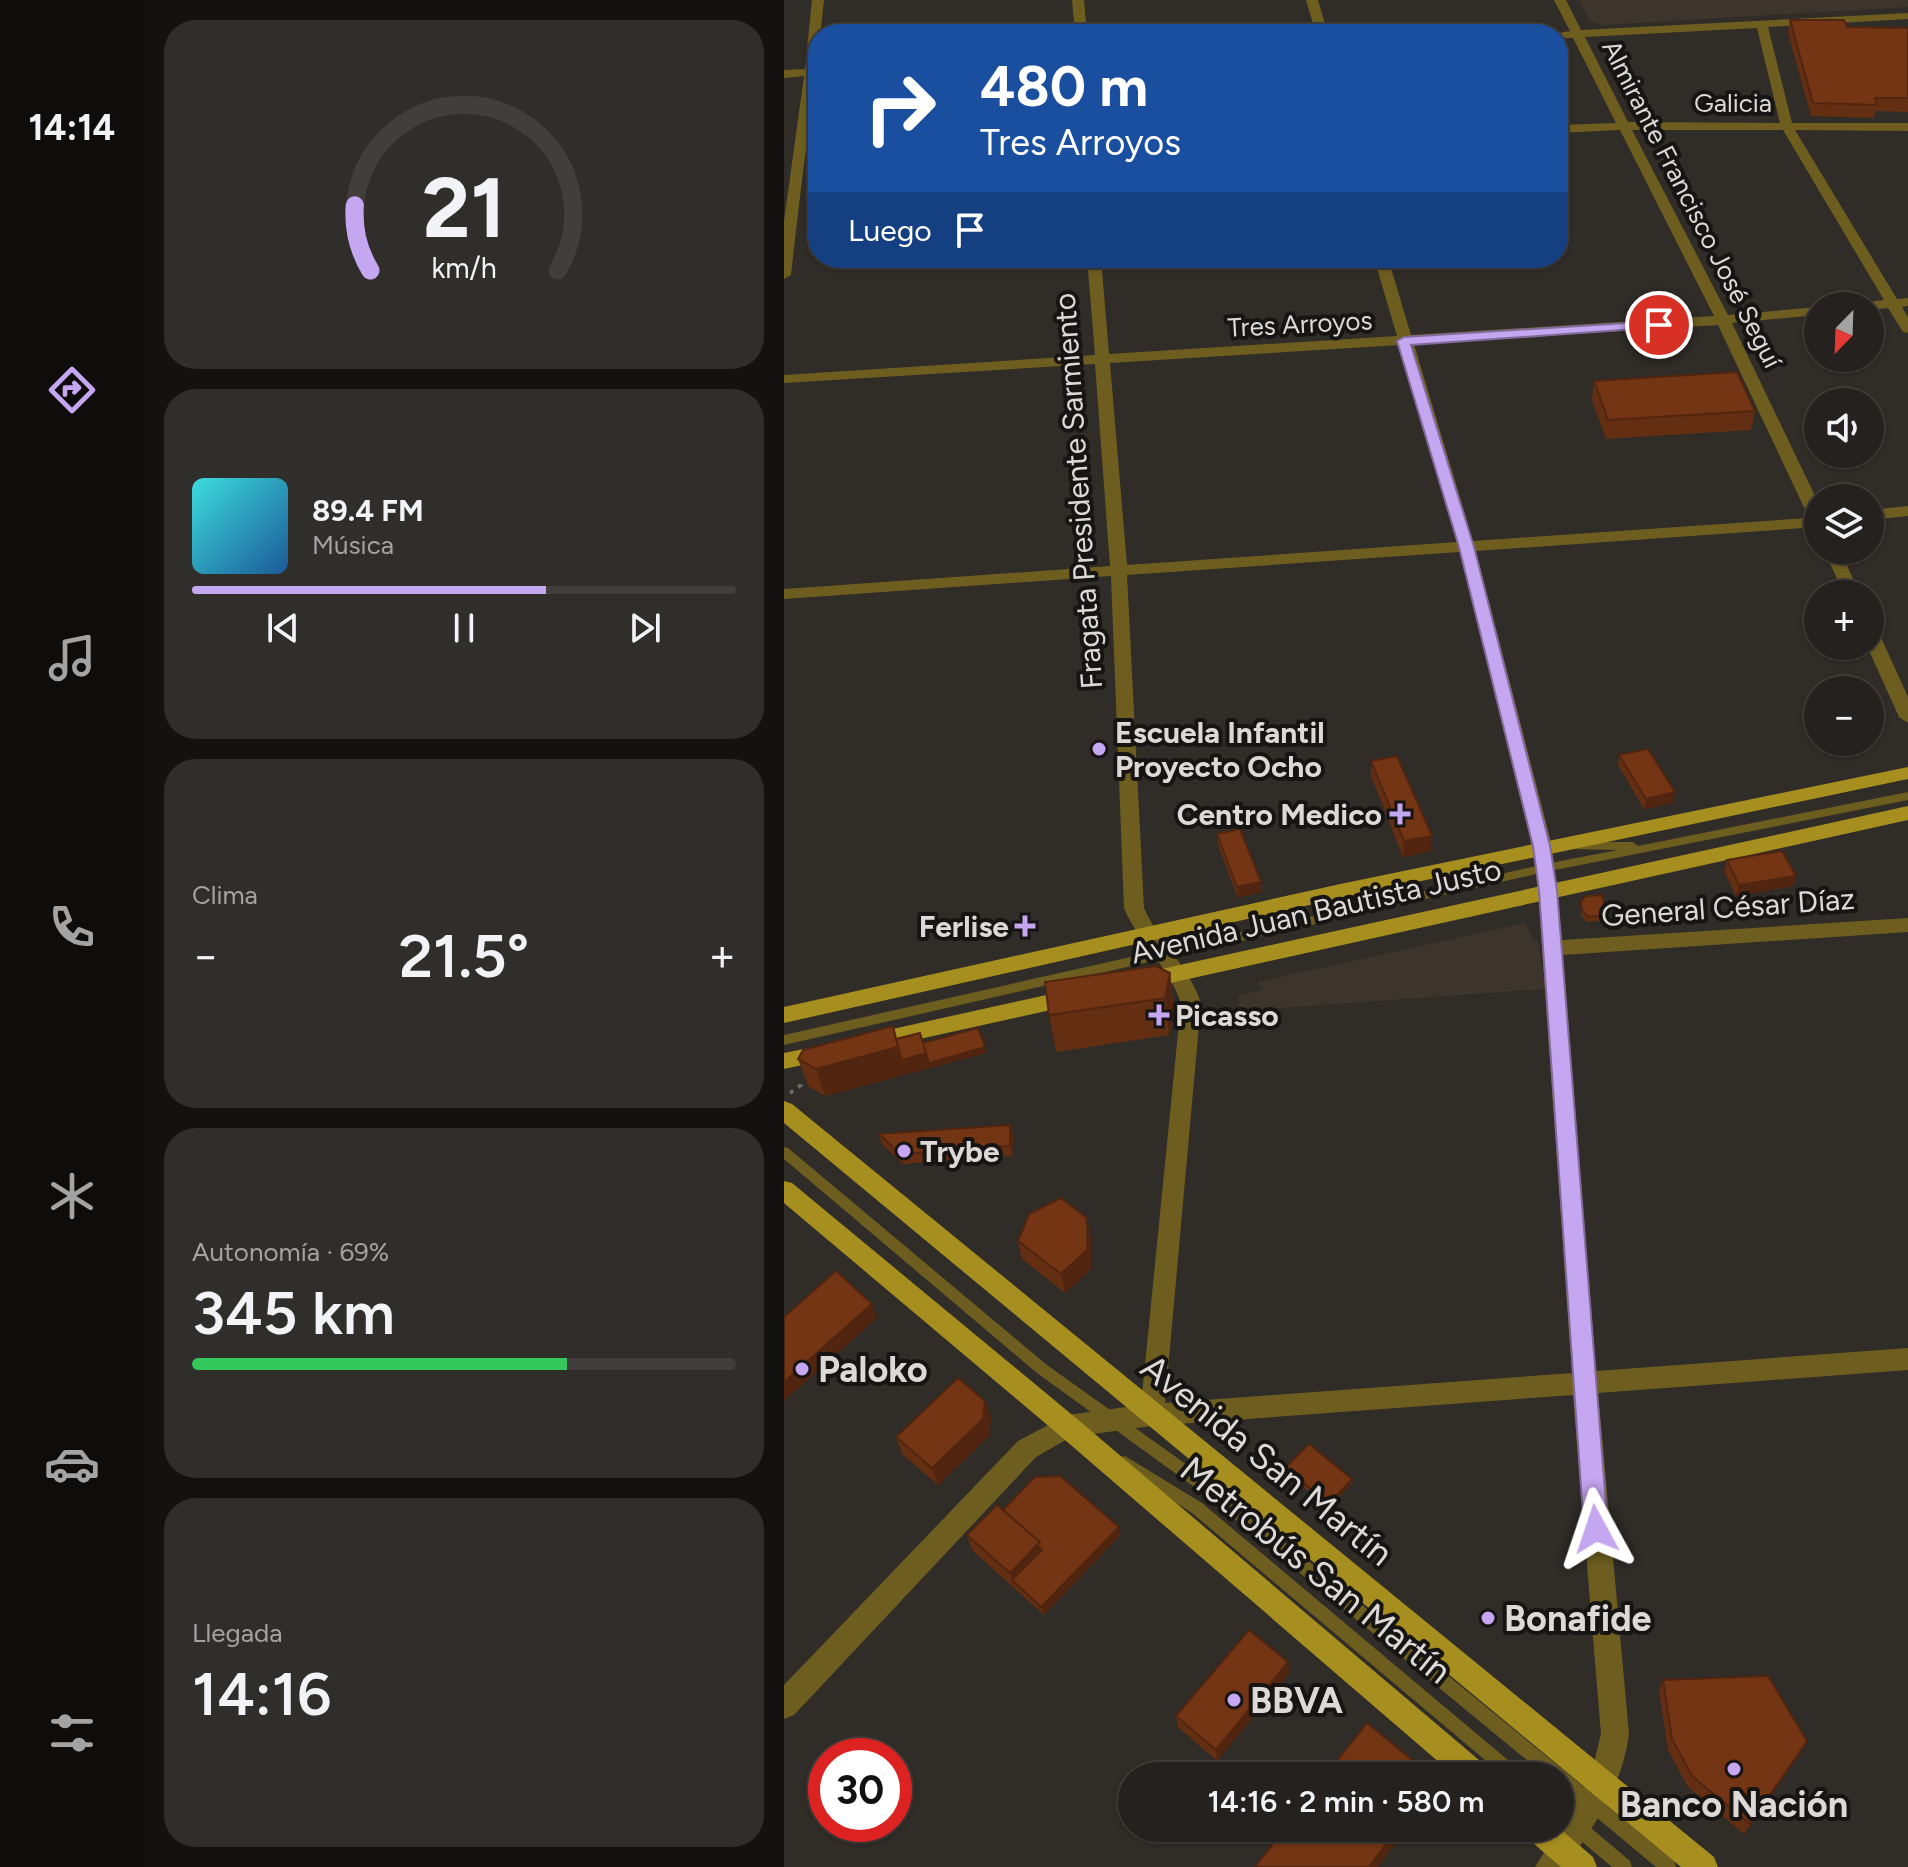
<!DOCTYPE html>
<html lang="es">
<head>
<meta charset="utf-8">
<style>
	:root { --surface:#24211e; --page:#302e2b; --text:#f1f3f6; --muted:#a3a3a4; --line:#413e3c; --accent:#c5a6f0 }
	body { margin:0; font-family:Figtree,sans-serif; background:var(--page); color:var(--text); height:100vh; display:flex; flex-direction:column; font-size:30px; white-space:nowrap }
	* { box-sizing:border-box; margin:0 }
	p { font-size:26px; color:var(--muted) }
	.icon { flex:none; width:44px; height:44px; fill:none; stroke:currentColor; stroke-width:2; stroke-linecap:round; stroke-linejoin:round }
	.map { position:relative; flex:1; overflow:hidden }
	.panel { display:flex; flex-direction:column; gap:20px; padding:20px; background:#141210; width:640px }
	.panel>* { flex:none }
	.top-card { position:absolute; left:24px; top:24px; width:760px; height:244px; border-radius:32px; box-shadow:0 2px 6px #0004,0 0 0 2px var(--line); background:#1a4fa0; color:#fff; overflow:hidden }
	.needle { width:52px; rotate:203deg }
	.tools { position:absolute; left:1020px; top:292px; display:grid; gap:16px }
	.tools a { display:grid; place-items:center; width:80px; height:80px; border-radius:50%; background:var(--surface); box-shadow:0 2px 6px #0004,0 0 0 2px var(--line); font-size:40px }
	.speed { position:absolute; left:24px; top:1738px; display:flex; gap:16px; font-size:40px; font-weight:700; text-align:center }
	.speed>* { display:grid; place-content:center; width:104px; height:104px; border-radius:50%; background:var(--surface); box-shadow:0 2px 6px #0004,0 0 0 2px var(--line); line-height:1 }
	.speed .limit { border:12px solid #d22; background:#fff; color:#111 }
	.pin { position:absolute; display:grid; place-items:center; width:68px; height:68px; color:#fff; margin:-34px; border:4px solid #fff; border-radius:50%; box-shadow:0 2px 8px #0007 }
	.me { position:absolute; width:88px; margin:-44px; rotate:355deg; stroke-linejoin:round; filter:drop-shadow(0 0 6px #0008) }
	.turn { display:flex; align-items:center; gap:28px; height:168px; padding:0 40px; font-size:36px }
	.turn .icon { width:104px; height:104px; stroke-width:2.5 }
	.turn b { display:block; font-size:56px; line-height:68px }
	.then { display:flex; align-items:center; height:76px; padding:0 40px; background:#0003; gap:16px; font-size:30px }
	.big { font-size:60px; font-weight:600; line-height:1.1 }
	.panel .card { flex:1; display:flex; flex-direction:column; justify-content:center; gap:12px; min-width:0; padding:0 28px; border-radius:32px; background:var(--page) }
	.panel .dial { align-items:center; gap:0 }
	.dial svg { height:208px; overflow:visible; fill:none; stroke:var(--line); stroke-width:7; stroke-linecap:round; text-anchor:middle }
	.dial text { fill:var(--text); stroke:none }
	.song { display:flex; align-items:center; gap:24px }
	.cover { width:96px; height:96px; border-radius:12px; background:linear-gradient(135deg,hsl(180 70% 55%),hsl(210 70% 35%)) }
	.played { height:8px; border-radius:4px; background:linear-gradient(90deg,var(--accent) 65%,var(--line) 65%) }
	.keys { display:flex; justify-content:space-around; direction:ltr }
	.heat { display:flex; justify-content:space-between; align-items:center; font-size:44px; direction:ltr }
	.charge { height:12px; border-radius:6px; background:linear-gradient(90deg,#34c759 69%,var(--line) 0) }
	.trip { position:absolute; left:334px; top:1762px; width:456px; height:80px; border-radius:40px; background:var(--surface); box-shadow:0 2px 6px #0004,0 0 0 2px var(--line); font-weight:600; line-height:80px; text-align:center }
	main { display:flex; flex:1; min-height:0 }
	.tabs { display:flex; flex-direction:column; width:144px; justify-content:space-around; align-items:center; background:#0e0d0c; color:var(--muted) }
	.tabs .icon { width:56px; height:56px }
	.tabs .on { color:var(--accent) }
	.tabs b { font-size:36px; color:var(--text) }
	.map>svg:first-child { display:block }
	.built { fill:#3d352c }
	.lines { fill:none; stroke-linecap:round; stroke-linejoin:round }
	.path { stroke:#6c6865; stroke-width:4; stroke-dasharray:4 6; stroke-linecap:butt }
	.service { fill:#6d5e20; fill-rule:evenodd }
	.minor { fill:#6d5e20; fill-rule:evenodd }
	.primary { fill:#a68e1f; fill-rule:evenodd }
	.wall { fill:#642e12 }
	.shaded-wall { fill:#51250f }
	.building { fill:#743515; stroke:#51250f; stroke-width:2 }
	.route { fill:#c5a6f0; stroke:#806c9c; stroke-width:2 }
	.poi-dot { fill:#c5a6f0; stroke:#171513; stroke-width:3 }
	.labels { text-anchor:middle; dominant-baseline:central; stroke-width:8; stroke-linejoin:round; paint-order:stroke }
	.far-street-label { font-size:26px; fill:#dcd9d7; stroke:#171513 }
	.street-label { font-size:30px; fill:#dcd9d7; stroke:#171513 }
	.poi-label { font-size:30px; font-weight:bold; fill:#dcd9d7; stroke:#171513; text-anchor:start }
	.near-poi-label { font-size:36px; font-weight:bold; fill:#dcd9d7; stroke:#171513; text-anchor:start }
	.near-street-label { font-size:36px; fill:#dcd9d7; stroke:#171513 }
</style>
</head>
<body>
<main>
<nav class="tabs">
<b>14:14</b>
<svg class="icon on" aria-label="directions" viewBox="0 0 24 24"><path d="M12 3l9 9-9 9-9-9zM9 14v-3h6M13 9l2 2-2 2"/></svg>
<svg class="icon" aria-label="music" viewBox="0 0 24 24"><path d="M9 18V5l10-2v13"/><circle cx="6" cy="18" r="3"/><circle cx="16" cy="16" r="3"/></svg>
<svg class="icon" aria-label="phone" viewBox="0 0 24 24"><path d="M5 4h4l2 5-3 2q2 4 5 5l2-3 5 2v4C11 20 4 13 5 4z"/></svg>
<svg class="icon" aria-label="climate" viewBox="0 0 24 24"><path d="M12 3v18M4 7l16 10M4 17L20 7"/></svg>
<svg class="icon" aria-label="car" viewBox="0 0 24 24"><path d="M5 17H2v-5l4-1 3-4h7l3 4 3 1v5h-3M9 17h6M6 11h13"/><circle cx="7" cy="17" r="2"/><circle cx="17" cy="17" r="2"/></svg>
<svg class="icon" aria-label="filters" viewBox="0 0 24 24"><path d="M4 7h16M4 17h16"/><circle cx="9" cy="7" r="2"/><circle cx="15" cy="17" r="2"/></svg>
</nav>
<section class="panel">
<div class="card dial"><svg viewBox="0 0 100 80">
<path d="M14 69A42 42 0 1 1 86 69"/>
<path d="M14 69A42 42 0 0 1 8 44" stroke="#c5a6f0"/>
<text x="50" y="56" font-size="32" font-weight="700">21</text>
<text x="50" y="72" font-size="11">km/h</text>
</svg></div>
<div class="card">
<div class="song"><i class="cover"></i><div><b>89.4 FM</b><p>Música</p></div></div>
<div class="played"></div>
<div class="keys"><svg class="icon" aria-label="previous" viewBox="0 0 24 24"><path d="M18 5L8 12l10 7zM5 5v14"/></svg><svg class="icon" aria-label="pause" viewBox="0 0 24 24"><path d="M8 5v14M16 5v14"/></svg><svg class="icon" aria-label="next" viewBox="0 0 24 24"><path d="M6 5l10 7-10 7zM19 5v14"/></svg></div>
</div>
<div class="card"><p>Clima</p>
<div class="heat"><a>−</a><b class="big">21.5°</b><a>+</a></div>
</div>
<div class="card"><p>Autonomía · 69%</p><b class="big">345 km</b><div class="charge"></div></div>
<div class="card"><p>Llegada</p><b class="big">14:16</b></div>
</section>
<div class="map">
<svg width="1124" height="1867" viewBox="0 0 1124 1867">
	<rect width="100%" height="100%" fill="#302c28"/>
	<path class="built" d="M795,0H1124V7L817,25L806,21Z
		M741,923L750,941H754L761,989L455,1011L454,996L477,990L474,982Z"/>
	<g class="lines">
		<path class="path" d="M6,1093L17,1085L16,1079"/>
		<path class="service" d="M1124,792V800L761,872L0,1045V1035L761,864L834,850L786,849L785,846L790,842H849L854,846Z
			M0,1147L4,1148L263,1365L434,1487L890,1861L892,1867H872L776,1787V1776H762L424,1497L253,1373L0,1159Z
			M341,1456L418,1503L737,1771L740,1776H720L408,1513L336,1467L334,1462L336,1457Z
			M776,1805L782,1807L846,1861L848,1867H828L776,1823Z"/>
		<path class="minor" d="M28,0H40C31,87 17,181 7,275L0,279V221L20,76L0,78V70L21,69Z
			M288,0H300L303,34H291Z
			M522,0H534L544,34H532Z
			M770,0H782L797,30L1124,13V19L984,27L1008,123H1124V131L1011,130L1113,299L1124,298V306L1118,307L1124,317V333L1119,332L1104,308L1086,310V306H1075L1082,302L1100,300L999,130H848L944,315L1034,307V315L948,323L1034,502V527L692,551L768,846L778,940L1124,918V932L779,955L812,1371L1124,1348V1370L814,1393L845,1734C838,1787 811,1824 782,1867H751L806,1779L817,1734L789,1395L368,1426L287,1437L252,1457L10,1715L0,1719V1685L234,1441L283,1415L357,1405L397,1003C385,967 355,943 340,908L327,576L0,599V589L326,566L311,364L0,383V375L311,355L303,258H317L325,354L613,336L590,258H604L627,335L930,316L836,130L774,133V125L832,123L789,38H774V34H769L786,31ZM973,28L996,123L844,122L801,37ZM934,325L1025,518L689,541L630,344ZM616,345L673,542L343,565L326,363ZM676,552L748,846L754,890L788,1373L381,1403L417,1003C405,966 375,943 360,908L343,575Z
			M1124,506V516L1086,520V510Z
			M1040,550H1056L1076,594H1060Z
			M1086,628L1095,633L1124,697V723L1115,717L1083,646H1086Z"/>
		<path class="primary" d="M1124,767V779L561,897L0,1023V1007L561,883Z
			M1124,806V820L359,989L352,986L349,981L352,976L359,973Z
			M289,989L296,991L299,997L296,1003L289,1005L86,1050L79,1048L75,1042L79,1036L86,1034Z
			M39,1045L46,1047L50,1053L46,1059L0,1069V1053Z
			M0,1101L8,1104L930,1857L934,1867H897L0,1123Z
			M0,1181L8,1183L292,1418L702,1766L706,1776H671L274,1434L0,1203Z
			M739,1828H775L809,1857L813,1867H777L743,1838Z"/>
	</g>
	<path class="wall" d="M1006,20L1063,27H1124V112L1092,111L1090,118L1027,116L1004,33Z
		M810,381L971,411L967,430L822,439L808,400Z
		M835,755L889,803L860,809L834,765Z
		M587,761L647,851L619,857L587,776Z
		M433,834L477,882L478,892L454,898L434,845Z
		M943,860L1012,876L1009,886L952,896L940,871Z
		M797,901L823,915V920L803,922L797,916Z
		M386,973L390,1010L385,1035L272,1052L265,1015Z
		M112,1039L202,1053L146,1068L145,1064L146,1068L41,1096L24,1086L14,1059Z
		M226,1125L229,1134L228,1156L119,1164L98,1144L95,1134Z
		M307,1237V1269L281,1293L238,1259L234,1241Z
		M201,1401L207,1418L205,1436L154,1485L118,1454L112,1437Z
		M501,1468L568,1483L545,1508L502,1473Z
		M219,1510L335,1527L336,1535L260,1615L189,1551L183,1535Z
		M504,1662L505,1673L433,1761L394,1727L392,1716Z
		M879,1680L1023,1741L1017,1752L960,1834L904,1787L884,1750L875,1691Z"/>
	<path class="shaded-wall" d="M891,792L889,803L860,809L862,799Z
		M648,836L647,851L619,857L620,841Z
		M1012,876L1009,886L952,896L955,885Z
		M477,882L478,892L454,898L453,887Z
		M386,973L390,1010L385,1035L381,998Z
		M114,1047L118,1060L142,1053L146,1068L41,1096L32,1069Z
		M201,1047L202,1053L146,1068L145,1063Z
		M226,1125L229,1134L228,1156L226,1146Z
		M303,1218L307,1237V1269L281,1293L277,1274Z
		M88,1304L93,1318L0,1401V1382Z
		M201,1401L207,1418L205,1436L154,1485L148,1468Z
		M568,1479V1483L545,1508V1504Z
		M335,1527L336,1535L260,1615L257,1607Z
		M256,1542L261,1558L228,1580L231,1589L226,1573Z
		M504,1662L505,1673L433,1761L432,1750Z
		M1023,1741L1017,1752L960,1834L966,1824Z
		M614,1828H623L594,1867H585Z"/>
	<path class="building" d="M1006,20H1060L1063,27L1124,28V98H1091L1093,105L1029,103Z
		M953,372L971,411L824,420L810,381Z
		M864,749L891,792L862,799L835,755Z
		M613,756L648,836L620,841L587,761Z
		M456,829L477,882L453,887L433,834Z
		M998,851L1012,876L955,885L943,860Z
		M818,895L823,915L804,917L798,910L797,901L802,896Z
		M372,966L386,973L381,998L265,1015L261,982Z
		M109,1026L114,1047L32,1069L14,1059L19,1050Z
		M194,1028L201,1047L145,1063L139,1043Z
		M136,1033L142,1053L118,1060L112,1039Z
		M226,1125V1146L116,1154L95,1134Z
		M277,1198L303,1218V1250L277,1274L234,1241L245,1214Z
		M52,1271L88,1304L0,1382V1317Z
		M174,1378L201,1401L199,1419L148,1468L112,1437Z
		M525,1444L568,1479L545,1504L501,1468Z
		M276,1476L335,1527L257,1607L228,1580L258,1550L253,1545L256,1542L219,1510L251,1477Z
		M213,1505L256,1542L226,1573L183,1535Z
		M465,1630L504,1662L432,1750L392,1716Z
		M984,1676L1023,1741L966,1824L908,1776L888,1739L879,1680Z
		M583,1723L648,1776H541Z
		M501,1828H614L585,1867H471Z"/>
	<path class="route" d="M875,321L881,325L879,327L627,345L690,547L766,846L773,890L824,1529L820,1537L812,1540L804,1537L800,1529L755,890L749,846L675,547L613,341L620,337Z"/>
	<g class="poi-dot">
		<circle cx="315" cy="749" r="8"/>
		<path d="M612 802h8v8h8v8h-8v8h-8v-8h-8v-8h8z"/>
		<path d="M237 914h8v8h8v8h-8v8h-8v-8h-8v-8h8z"/>
		<path d="M371 1003h8v8h8v8h-8v8h-8v-8h-8v-8h8z"/>
		<circle cx="120" cy="1151" r="8"/>
		<circle cx="18" cy="1369" r="8"/>
		<circle cx="704" cy="1618" r="8"/>
		<circle cx="450" cy="1700" r="8"/>
		<circle cx="950" cy="1769" r="8"/>
	</g>
	<g class="labels">
		<g class="far-street-label">
			<text x="949" y="103">Galicia</text>
			<text transform="translate(908 204) rotate(63)">Almirante Francisco José Seguí</text>
			<text transform="translate(516 324) rotate(-3)">Tres Arroyos</text>
		</g>
		<g class="street-label">
			<text transform="translate(294 491) rotate(-94)">Fragata Presidente Sarmiento</text>
			<text transform="translate(944 907) rotate(-4)">General César Díaz</text>
			<text transform="translate(532 911) rotate(-13)">Avenida Juan Bautista Justo</text>
		</g>
		<g class="poi-label">
			<text x="331" y="732">Escuela Infantil<tspan x="331" dy="34">Proyecto Ocho</tspan></text>
			<text x="598" y="814" text-anchor="end">Centro Medico</text>
			<text x="225" y="926" text-anchor="end">Ferlise</text>
			<text x="391" y="1015">Picasso</text>
			<text x="136" y="1151">Trybe</text>
		</g>
		<g class="near-poi-label">
			<text x="34" y="1369">Paloko</text>
			<text x="720" y="1618">Bonafide</text>
			<text x="466" y="1700">BBVA</text>
			<text x="950" y="1804" text-anchor="middle">Banco Nación</text>
		</g>
		<g class="near-street-label">
			<text transform="translate(483 1460) rotate(39)">Avenida San Martín</text>
			<text transform="translate(532 1570) rotate(39)">Metrobús San Martín</text>
		</g>
	</g>
</svg>
<div class="tools">
<a><svg class="needle" viewBox="-14 -14 28 28"><path d="M0-13l5 13h-10z" fill="#e53935"/><path d="M0 13l5-13h-10z" fill="#a3a3a4"/></svg></a>
<a><svg class="icon" aria-label="sound" viewBox="0 0 24 24"><path d="M4 9h4l5-4v14l-5-4H4zM17 9q2 3 0 6"/></svg></a>
<a><svg class="icon" aria-label="layers" viewBox="0 0 24 24"><path d="M12 4l9 5-9 5-9-5zM3 14l9 5 9-5"/></svg></a>
<a>+</a>
<a>−</a>
</div>
<div class="speed"><div class="limit">30</div></div>
<div class="pin" style="left:875px;top:325px;background:#d93025"><svg class="icon" aria-label="arrive" viewBox="0 0 24 24"><path d="M6 21V4h12l-3 4 3 4H6"/></svg></div>
<svg class="me" style="left:812px;top:1529px" viewBox="-20 -20 40 40"><path d="M0-17L14 15 0 8-14 15z" fill="#c5a6f0" stroke="#fff" stroke-width="4"/></svg>
<div class="trip">14:16 · 2 min · 580 m</div>
<div class="top-card">
<div class="turn"><svg class="icon" aria-label="right" viewBox="0 0 24 24"><path d="M7 20v-9h11M14 6l5 5-5 5"/></svg><div><b>480 m</b>Tres Arroyos</div></div>
<div class="then">Luego<svg class="icon" aria-label="arrive" viewBox="0 0 24 24"><path d="M6 21V4h12l-3 4 3 4H6"/></svg></div>
</div>
</div>
</main>
</body>
</html>
